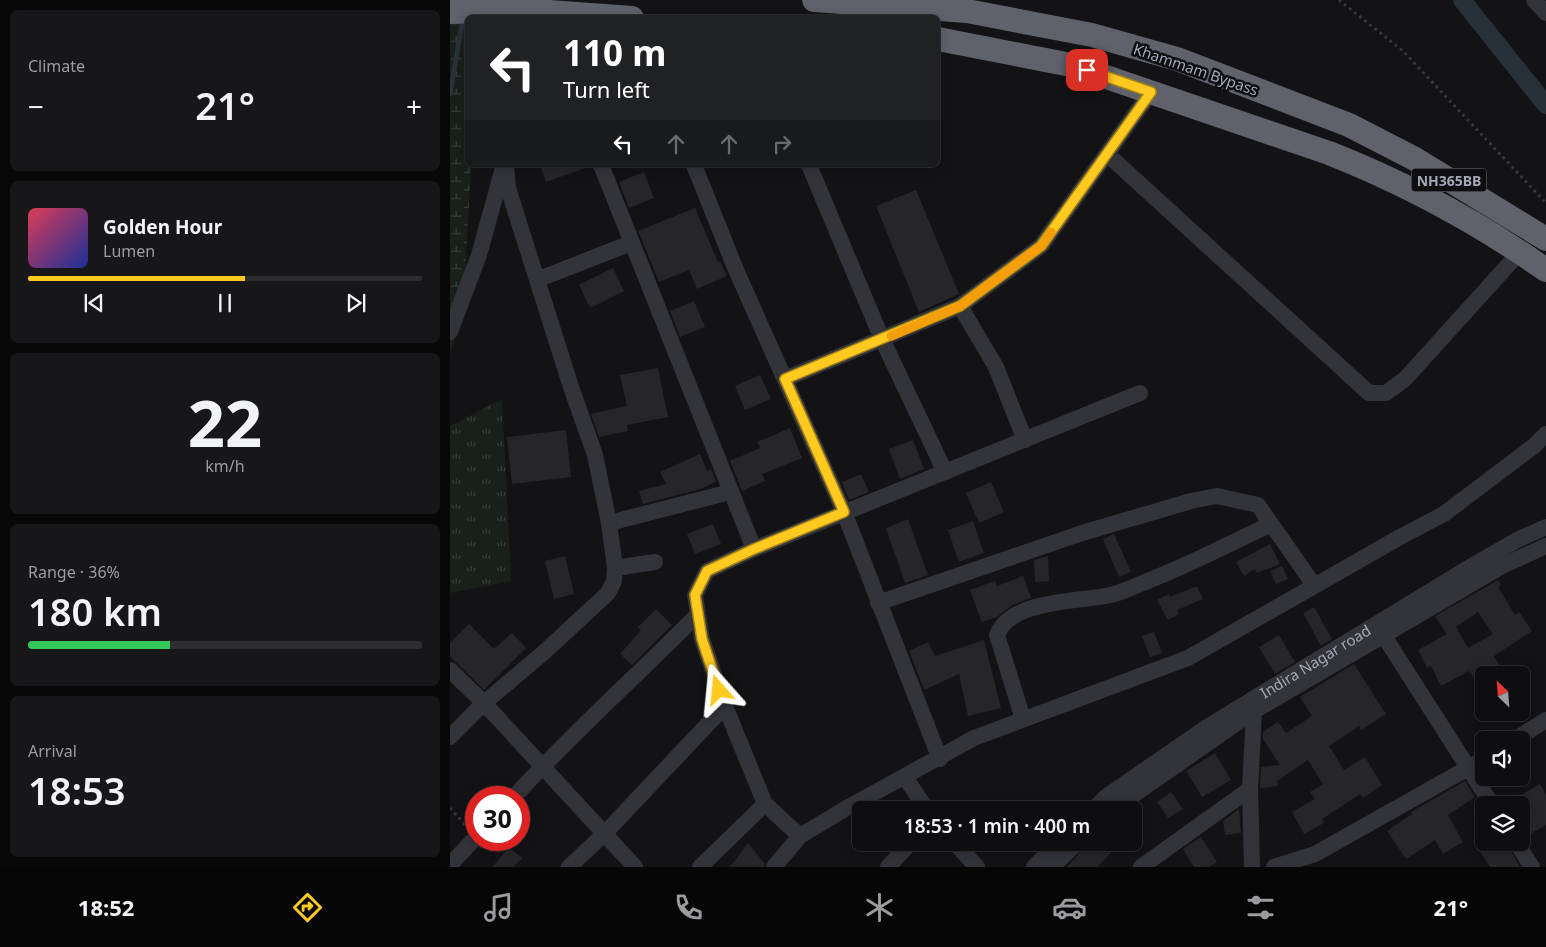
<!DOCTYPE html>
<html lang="en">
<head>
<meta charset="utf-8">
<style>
	:root { --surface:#0e0e10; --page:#171719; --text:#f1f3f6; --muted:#9b9c9f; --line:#2e2e30; --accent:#ffca20 }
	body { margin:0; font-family:"Noto Sans",sans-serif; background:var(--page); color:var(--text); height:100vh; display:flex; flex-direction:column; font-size:19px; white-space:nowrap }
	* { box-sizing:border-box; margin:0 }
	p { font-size:16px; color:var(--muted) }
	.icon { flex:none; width:28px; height:28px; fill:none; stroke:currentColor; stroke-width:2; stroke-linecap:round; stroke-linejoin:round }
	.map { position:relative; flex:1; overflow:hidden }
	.sheet { display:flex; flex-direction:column; gap:10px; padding:10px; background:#080809; width:450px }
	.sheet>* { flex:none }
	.banner { position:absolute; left:15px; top:15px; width:475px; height:152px; border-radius:8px; box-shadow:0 2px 12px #0003,0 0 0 1px var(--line); background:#202124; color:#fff; overflow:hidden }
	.needle { width:32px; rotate:335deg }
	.controls { position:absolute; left:1025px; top:666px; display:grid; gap:10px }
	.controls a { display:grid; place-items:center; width:55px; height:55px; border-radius:8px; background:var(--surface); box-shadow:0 2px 12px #0003,0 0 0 1px var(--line); font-size:25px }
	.speed { position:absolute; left:15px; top:786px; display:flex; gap:10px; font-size:25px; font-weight:700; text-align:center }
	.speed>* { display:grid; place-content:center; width:65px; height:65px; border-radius:50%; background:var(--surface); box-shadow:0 2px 12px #0003,0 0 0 1px var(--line); line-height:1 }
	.speed .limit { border:8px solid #d22; background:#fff; color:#111 }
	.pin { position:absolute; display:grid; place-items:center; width:42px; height:42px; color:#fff; margin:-21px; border-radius:10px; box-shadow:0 2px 8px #0006 }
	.me { position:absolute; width:55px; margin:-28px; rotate:342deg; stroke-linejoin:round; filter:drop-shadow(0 0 4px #0008) }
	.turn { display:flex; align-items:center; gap:18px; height:105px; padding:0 15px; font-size:22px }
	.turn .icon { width:65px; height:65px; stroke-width:2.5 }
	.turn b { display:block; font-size:35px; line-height:42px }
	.lanes { display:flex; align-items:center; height:48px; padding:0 15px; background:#0003; justify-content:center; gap:25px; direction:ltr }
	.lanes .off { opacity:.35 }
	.big { font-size:38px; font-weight:600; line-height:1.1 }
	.sheet .card { flex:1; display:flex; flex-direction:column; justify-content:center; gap:8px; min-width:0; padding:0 18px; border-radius:8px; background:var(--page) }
	.sheet .dial { align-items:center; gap:0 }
	.dial b { font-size:65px; line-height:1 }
	.song { display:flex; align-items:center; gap:15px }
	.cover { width:60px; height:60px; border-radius:8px; background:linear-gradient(135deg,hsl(350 70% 55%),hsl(230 70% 35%)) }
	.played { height:5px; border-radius:2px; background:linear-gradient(90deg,var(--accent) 55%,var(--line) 55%) }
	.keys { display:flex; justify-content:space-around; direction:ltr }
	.heat { display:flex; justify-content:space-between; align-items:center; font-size:28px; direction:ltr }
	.charge { height:8px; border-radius:4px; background:linear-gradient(90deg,#34c759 36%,var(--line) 0) }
	.trip { position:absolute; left:402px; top:801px; width:290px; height:50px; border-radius:8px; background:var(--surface); box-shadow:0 2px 12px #0003,0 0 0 1px var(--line); font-weight:600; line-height:50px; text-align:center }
	.dock { display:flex; height:80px; justify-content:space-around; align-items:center; background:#060606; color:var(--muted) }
	.dock .icon { width:35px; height:35px }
	.dock .active { color:var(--accent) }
	.dock b { font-size:22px; color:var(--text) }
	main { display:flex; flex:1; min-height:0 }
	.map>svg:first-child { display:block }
	.grass { fill:url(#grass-tufts) }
	.wetland { fill:url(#wetland-marsh) }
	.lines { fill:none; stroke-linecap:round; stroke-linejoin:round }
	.stream { stroke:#283039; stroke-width:5 }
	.canal { stroke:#283039; stroke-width:18 }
	.building { fill:#262629; fill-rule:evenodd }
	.path { stroke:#393b41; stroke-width:3; stroke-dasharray:2.5 4; stroke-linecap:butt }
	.minor { stroke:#33343a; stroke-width:16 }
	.highway { stroke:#5f616b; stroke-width:24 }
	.route-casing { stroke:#a68315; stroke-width:12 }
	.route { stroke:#ffca20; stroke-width:9 }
	.slow { stroke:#f59e0b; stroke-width:9 }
	.labels { text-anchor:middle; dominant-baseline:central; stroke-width:5; stroke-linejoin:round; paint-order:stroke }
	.shield { fill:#0e0e10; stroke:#767984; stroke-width:1 }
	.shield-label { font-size:14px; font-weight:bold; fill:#a3a7b6 }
	.street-label { font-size:15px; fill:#a3a7b6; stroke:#0e0e10 }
</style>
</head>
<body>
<main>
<section class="sheet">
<div class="card"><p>Climate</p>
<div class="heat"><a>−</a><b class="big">21°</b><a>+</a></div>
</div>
<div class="card">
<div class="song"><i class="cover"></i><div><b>Golden Hour</b><p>Lumen</p></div></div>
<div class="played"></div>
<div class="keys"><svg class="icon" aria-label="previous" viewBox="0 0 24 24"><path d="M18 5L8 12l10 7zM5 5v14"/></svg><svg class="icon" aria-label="pause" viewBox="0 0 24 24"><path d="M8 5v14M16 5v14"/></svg><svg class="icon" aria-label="next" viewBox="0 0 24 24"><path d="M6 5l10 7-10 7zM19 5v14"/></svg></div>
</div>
<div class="card dial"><b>22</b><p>km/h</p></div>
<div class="card"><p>Range · 36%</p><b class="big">180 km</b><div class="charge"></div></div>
<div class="card"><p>Arrival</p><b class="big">18:53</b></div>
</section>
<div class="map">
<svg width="1096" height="867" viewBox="0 0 1096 867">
	<defs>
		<pattern id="grass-tufts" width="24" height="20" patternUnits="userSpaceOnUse" patternTransform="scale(1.25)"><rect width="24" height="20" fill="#19201a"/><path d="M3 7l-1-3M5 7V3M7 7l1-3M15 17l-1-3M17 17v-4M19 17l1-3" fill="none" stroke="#373e39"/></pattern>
		<pattern id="wetland-marsh" width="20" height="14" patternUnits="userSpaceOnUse" patternTransform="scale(1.25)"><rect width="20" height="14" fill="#19201a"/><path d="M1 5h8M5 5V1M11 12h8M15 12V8" fill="none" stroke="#373e39"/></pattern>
	</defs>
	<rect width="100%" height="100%" fill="#131315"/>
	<path class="grass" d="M52,399L61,581L0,593V426Z"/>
	<path class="wetland" d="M0,0H59L18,18V165H21L14,298L0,355Z"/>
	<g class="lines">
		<path class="stream" d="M0,94L13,18"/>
		<path class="canal" d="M1012,0L1096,105"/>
	</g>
	<path class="building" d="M90,165H138V167L96,182Z
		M194,172L204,198L179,208L169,182Z
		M466,190L509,294L469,312L426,206Z
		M245,208L268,262L270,261L277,276L247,289L239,270L209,282L188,231Z
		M163,268L174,291L140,308L129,285Z
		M244,301L255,327L230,337L220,311Z
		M208,368L218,417L177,425L178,431L149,437L141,414L177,406L170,375Z
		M310,375L321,399L295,410L285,386Z
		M340,428L352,458L312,474L315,481L292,491L280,461L310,448L307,442Z
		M116,430L121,477L62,484L57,437Z
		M463,440L474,469L450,479L439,449Z
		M250,454L257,471L261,469L266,482L250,489L193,504L189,491L216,484L210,472Z
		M411,474L419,492L399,500L392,482Z
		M541,482L554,512L529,523L516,493Z
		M458,519L478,575L455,583L436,528Z
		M523,521L534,553L509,562L498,530Z
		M263,524L271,544L245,554L237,534Z
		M664,534L681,572L669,577L653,539Z
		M820,544L830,564L807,573L805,569L794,576L786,562Z
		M115,556L124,594L104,599L95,561Z
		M598,556L599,581L585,582L584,560Z
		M832,566L838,579L826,584L820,571Z
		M573,576L581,598L562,605L547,617L532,622L520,590L545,581L547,586Z
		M1048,580L1051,585L1048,587L1065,615L1069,612L1082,631L1044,656L1055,675H1034V693L1019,671L991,686L981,666L977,668L968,650L997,634L985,616ZM1028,612L1043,634L1018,648L1006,627Z
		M747,586L753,599L727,610L729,614L718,620L707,600L719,594L720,597Z
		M864,607L882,639L871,646L853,613Z
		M206,609L222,625L182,665L170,654L191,630L188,627Z
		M19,624L44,649L62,633L76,648L34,690L0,656V643Z
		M704,632L712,653L700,657L692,636Z
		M829,635L845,662L825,674L809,647Z
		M534,640L551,708L518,716L509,674L474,690L459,651L478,642L485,656Z
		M904,664L936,714L911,730L909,726L879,746L894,770L915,757L932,785L913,798L910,794L872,819L874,823L854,834L842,812L865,799L860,792L873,784L858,760L827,781L828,786L810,788L811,767L830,765L813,739V732L828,722L836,733L862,716L850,697Z
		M765,753L781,780L752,797L736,771Z
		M1015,781L1025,797L998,815L1013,842L993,854L985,840L956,859L937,831L962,814L961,812Z
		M1090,784L1096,795V825L1080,834L1071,818V805H1054Z
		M721,792L733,809L718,818L707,802Z
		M789,809L791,833L775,835L773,821Z
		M751,837L767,862L759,867H744L733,849Z
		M639,842H670L648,867H617Z
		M1024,842H1056L1070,867H1040Z
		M298,843L315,864L314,867H280Z
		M59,847L72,858L64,867H42Z"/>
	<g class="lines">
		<path class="path" d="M889,0L953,51L1096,203
			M0,808L16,826"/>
		<g class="minor">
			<path d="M1084,0L1096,13"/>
			<path d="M657,154L919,393H936L955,379L1070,252"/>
			<path d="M151,165L304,549"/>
			<path d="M244,165L286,270L394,512L490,759"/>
			<path d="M359,165L432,339L495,472"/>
			<path d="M89,279L181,243"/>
			<path d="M0,332L29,255L53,168"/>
			<path d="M335,379L510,306"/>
			<path d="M690,393L304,549L257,571L245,595L252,639L275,706L315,804L350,836L395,809L524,738L738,658L950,537L994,514L1084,446L1096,434"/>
			<path d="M575,440L546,367L510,306L591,246L701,92"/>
			<path d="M159,523L280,492"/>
			<path d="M165,568L205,562"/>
			<path d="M428,603L632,533L741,501L767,496L808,505L864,585"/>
			<path d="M934,636L1042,805"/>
			<path d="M0,670L34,703L185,867"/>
			<path d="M573,719L547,635C561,599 629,602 661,595C674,592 687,585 700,580C741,564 781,543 821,524"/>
			<path d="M0,737L34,703L92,654L158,593L164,581L165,568L159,523L145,455L121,387L58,188L56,165"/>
			<path d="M1064,740L1096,720"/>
			<path d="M455,777L477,810"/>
			<path d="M63,798C121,734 187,676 248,614"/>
			<path id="s1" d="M643,810L657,796L757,727L1015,570L1069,539L1096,527"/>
			<path d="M666,810L685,794L804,711L1052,566L1096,546"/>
			<path d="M504,842L527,867"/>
			<path d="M1066,842L1082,867"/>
			<path d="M0,865L26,837"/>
			<path d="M119,867L155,833L275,706"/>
			<path d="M250,867L315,804"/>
			<path d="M324,867L350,836"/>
			<path d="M438,867L461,842"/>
			<path d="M584,867L609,842"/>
			<path d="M602,867L628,842"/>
			<path d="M691,867L800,789"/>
			<path d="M802,867L800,789L804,711"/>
			<path d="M824,867L865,854L1034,759"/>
		</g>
		<path class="highway" d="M364,0L517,11L642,35L727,59L899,125L965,159L1096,239
			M0,12L72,10L182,18
			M488,39L621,65L879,153C955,183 1029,223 1096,270"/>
	</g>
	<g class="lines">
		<defs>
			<path id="route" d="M269,690L252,639L245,595L257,571L304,549L394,512L335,379L510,306L591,246L701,92L637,70"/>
		</defs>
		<use href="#route" class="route-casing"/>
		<use href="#route" class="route"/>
		<path class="slow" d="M441,336L510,306L591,246L601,232"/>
	</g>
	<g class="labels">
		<rect class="shield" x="961.5" y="168.5" width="75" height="23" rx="4"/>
		<g class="shield-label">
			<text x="999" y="180">NH365BB</text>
		</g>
		<g class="street-label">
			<text transform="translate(746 69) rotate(19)">Khammam Bypass</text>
			<text stroke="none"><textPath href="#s1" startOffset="268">Indira Nagar road</textPath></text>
		</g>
	</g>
</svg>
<div class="controls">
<a><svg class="needle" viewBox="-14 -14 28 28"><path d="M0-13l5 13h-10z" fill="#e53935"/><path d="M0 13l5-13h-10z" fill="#9b9c9f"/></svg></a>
<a><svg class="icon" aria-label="sound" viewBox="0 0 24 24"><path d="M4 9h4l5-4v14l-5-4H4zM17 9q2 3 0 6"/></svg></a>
<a><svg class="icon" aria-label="layers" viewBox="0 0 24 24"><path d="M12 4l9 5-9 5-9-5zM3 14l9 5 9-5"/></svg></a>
</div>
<div class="speed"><div class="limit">30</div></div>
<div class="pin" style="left:637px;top:70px;background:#d93025"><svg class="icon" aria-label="arrive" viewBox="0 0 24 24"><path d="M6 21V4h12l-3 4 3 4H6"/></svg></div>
<svg class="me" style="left:269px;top:690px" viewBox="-20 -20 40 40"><path d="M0-17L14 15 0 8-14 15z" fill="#ffca20" stroke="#fff" stroke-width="4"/></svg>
<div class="trip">18:53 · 1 min · 400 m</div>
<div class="banner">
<div class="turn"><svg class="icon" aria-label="left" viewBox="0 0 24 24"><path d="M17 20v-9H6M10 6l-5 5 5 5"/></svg><div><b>110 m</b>Turn left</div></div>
<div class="lanes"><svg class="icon" aria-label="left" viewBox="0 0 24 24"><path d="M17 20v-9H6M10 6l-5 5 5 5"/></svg><svg class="icon off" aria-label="ahead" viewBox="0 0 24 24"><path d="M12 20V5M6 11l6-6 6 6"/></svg><svg class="icon off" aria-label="ahead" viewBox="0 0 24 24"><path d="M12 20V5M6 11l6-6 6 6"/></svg><svg class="icon off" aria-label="right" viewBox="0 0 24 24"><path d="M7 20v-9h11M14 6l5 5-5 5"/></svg></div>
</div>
</div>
</main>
<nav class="dock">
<b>18:52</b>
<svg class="icon active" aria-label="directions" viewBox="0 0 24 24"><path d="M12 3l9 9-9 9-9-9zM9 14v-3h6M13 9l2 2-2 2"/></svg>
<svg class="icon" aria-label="music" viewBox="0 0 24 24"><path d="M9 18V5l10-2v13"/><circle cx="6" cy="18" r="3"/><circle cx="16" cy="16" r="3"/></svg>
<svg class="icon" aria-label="phone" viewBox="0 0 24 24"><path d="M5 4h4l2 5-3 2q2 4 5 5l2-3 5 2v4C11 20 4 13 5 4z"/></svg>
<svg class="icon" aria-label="climate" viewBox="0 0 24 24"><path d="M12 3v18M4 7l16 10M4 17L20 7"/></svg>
<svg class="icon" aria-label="car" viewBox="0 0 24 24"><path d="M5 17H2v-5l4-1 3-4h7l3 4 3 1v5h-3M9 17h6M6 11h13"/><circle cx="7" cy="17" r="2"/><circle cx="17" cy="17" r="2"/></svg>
<svg class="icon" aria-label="filters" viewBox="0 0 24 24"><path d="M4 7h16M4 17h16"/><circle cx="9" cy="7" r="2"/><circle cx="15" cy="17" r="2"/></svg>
<b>21°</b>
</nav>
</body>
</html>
